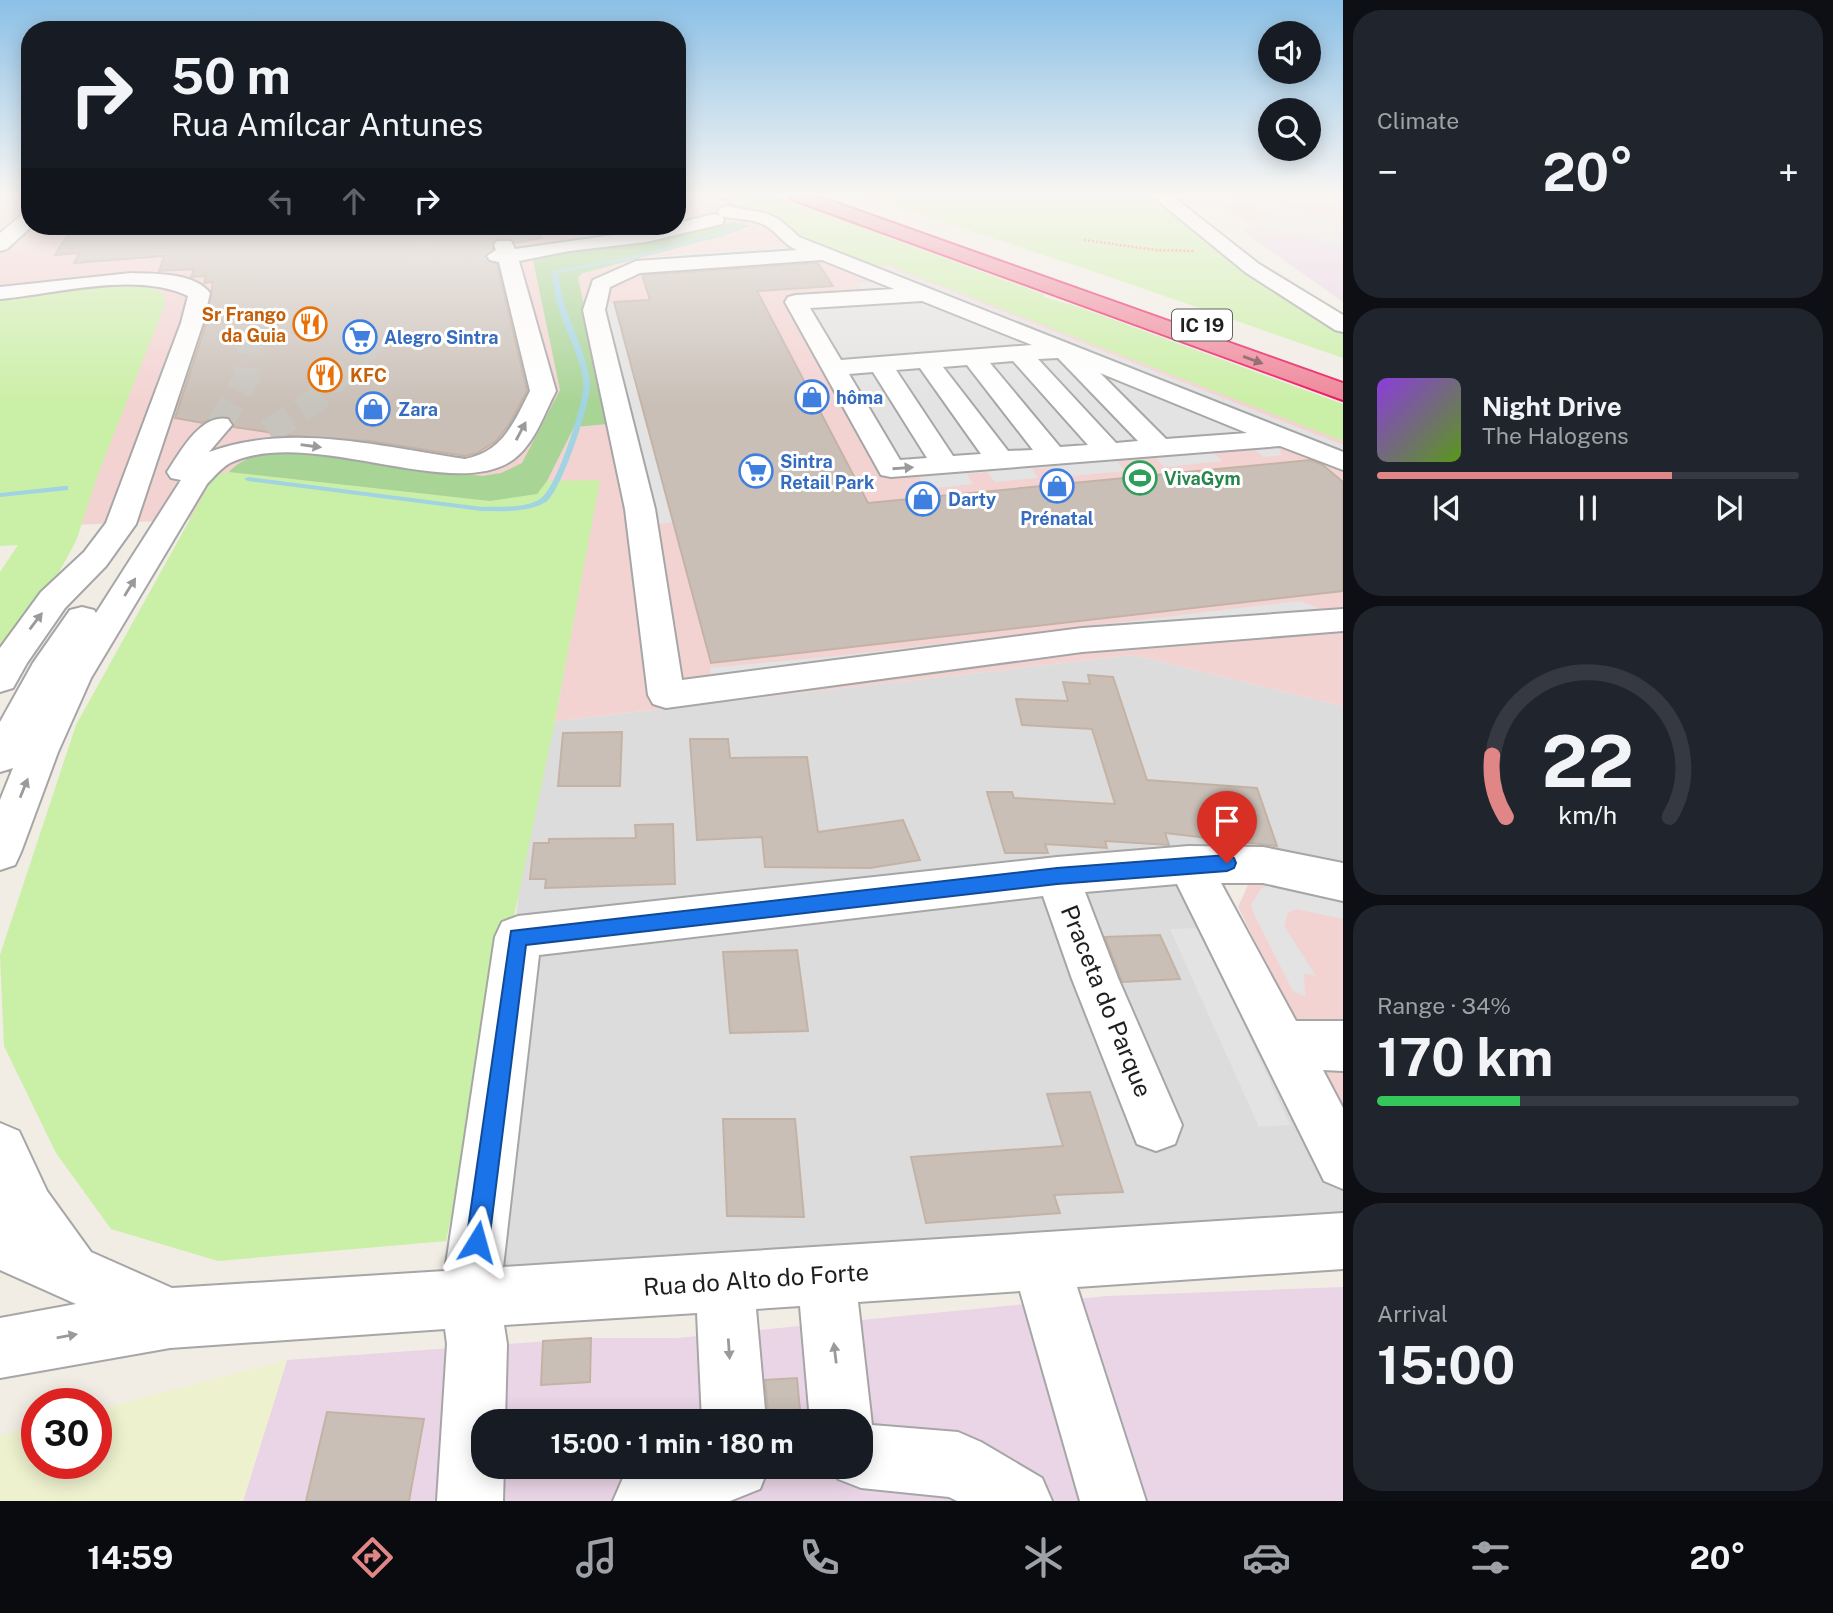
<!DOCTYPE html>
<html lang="en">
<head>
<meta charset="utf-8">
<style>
	:root { --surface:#171b24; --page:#20242c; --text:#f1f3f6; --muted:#9ea1a6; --line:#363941; --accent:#e18687 }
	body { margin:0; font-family:"Public Sans",sans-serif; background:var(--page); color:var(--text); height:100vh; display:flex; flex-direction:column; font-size:26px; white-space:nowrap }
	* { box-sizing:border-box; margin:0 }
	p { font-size:23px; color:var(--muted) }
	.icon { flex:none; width:38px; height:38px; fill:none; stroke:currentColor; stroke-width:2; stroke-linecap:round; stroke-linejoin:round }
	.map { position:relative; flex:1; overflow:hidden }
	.details { display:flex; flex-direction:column; gap:10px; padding:10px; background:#0d0f14; width:490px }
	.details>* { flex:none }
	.banner { position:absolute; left:21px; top:21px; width:665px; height:214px; border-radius:28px; box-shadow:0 4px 18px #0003; background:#171b24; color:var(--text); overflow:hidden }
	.buttons { position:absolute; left:1258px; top:21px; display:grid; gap:14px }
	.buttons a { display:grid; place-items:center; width:63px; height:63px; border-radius:50%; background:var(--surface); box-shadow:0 4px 18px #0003; font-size:35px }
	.speed { position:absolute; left:21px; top:1388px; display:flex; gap:14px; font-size:35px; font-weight:700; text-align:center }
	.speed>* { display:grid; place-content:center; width:91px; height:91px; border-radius:50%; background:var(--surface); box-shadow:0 4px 18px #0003; line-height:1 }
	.speed .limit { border:10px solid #d22; background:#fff; color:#111 }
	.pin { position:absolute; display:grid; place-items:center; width:60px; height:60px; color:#fff; margin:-72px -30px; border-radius:50% 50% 50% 0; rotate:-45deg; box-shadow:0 0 7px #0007 }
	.pin .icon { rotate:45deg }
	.me { position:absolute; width:77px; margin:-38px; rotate:8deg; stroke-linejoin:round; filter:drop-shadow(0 0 5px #0008) }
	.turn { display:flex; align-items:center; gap:24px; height:147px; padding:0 35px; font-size:32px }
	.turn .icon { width:91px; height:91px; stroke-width:2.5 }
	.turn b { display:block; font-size:49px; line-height:60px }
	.lanes { display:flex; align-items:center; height:66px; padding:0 35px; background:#0003; justify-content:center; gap:35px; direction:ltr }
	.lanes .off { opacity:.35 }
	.big { font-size:52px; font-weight:700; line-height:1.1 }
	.details .widget { flex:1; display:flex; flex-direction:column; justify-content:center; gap:10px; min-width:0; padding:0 24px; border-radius:28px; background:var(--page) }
	.details .dial { align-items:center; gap:0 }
	.dial svg { height:182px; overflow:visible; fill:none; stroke:var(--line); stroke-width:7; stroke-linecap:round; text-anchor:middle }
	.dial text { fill:var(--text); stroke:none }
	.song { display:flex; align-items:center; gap:21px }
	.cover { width:84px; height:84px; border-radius:10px; background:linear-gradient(135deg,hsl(270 70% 55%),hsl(90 70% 35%)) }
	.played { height:7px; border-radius:4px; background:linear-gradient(90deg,var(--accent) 70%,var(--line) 70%) }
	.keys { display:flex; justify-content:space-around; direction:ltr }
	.heat { display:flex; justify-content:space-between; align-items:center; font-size:38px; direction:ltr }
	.charge { height:10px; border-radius:5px; background:linear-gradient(90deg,#34c759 34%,var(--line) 0) }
	.trip { position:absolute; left:471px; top:1409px; width:402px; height:70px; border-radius:28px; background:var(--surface); box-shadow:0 4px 18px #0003; font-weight:700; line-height:70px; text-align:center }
	.dock { display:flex; height:112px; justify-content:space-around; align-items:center; background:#090b0e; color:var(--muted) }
	.dock .icon { width:49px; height:49px }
	.dock .active { color:var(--accent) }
	.dock b { font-size:32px; color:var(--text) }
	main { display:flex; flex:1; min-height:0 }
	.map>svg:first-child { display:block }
	.residential { fill:#dddcdc }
	.commercial { fill:#f3d3d2 }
	.industrial { fill:#ead5e6; fill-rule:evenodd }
	.farmland { fill:#eef1ce }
	.grass { fill:#caefa6 }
	.forest { fill:#a8d495 }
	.parking { fill:#e3e3e3 }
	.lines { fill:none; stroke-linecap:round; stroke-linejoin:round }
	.stream { fill:#a1d3e2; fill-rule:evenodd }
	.building { fill:#c9bfb7; stroke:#c4b3a5; stroke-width:2 }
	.minor-tunnel-far1 { stroke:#c7c3bd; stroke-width:20; stroke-dasharray:20 10; stroke-linecap:butt }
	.minor-tunnel { stroke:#c7c3bd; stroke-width:26; stroke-dasharray:26 13; stroke-linecap:butt }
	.minor-casing { stroke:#a6a6a6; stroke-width:4 }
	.highway-casing { stroke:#eb155e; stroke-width:4 }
	.path { stroke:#ff7667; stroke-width:2.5; stroke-dasharray:2 2; stroke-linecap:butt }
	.minor { fill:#fff; fill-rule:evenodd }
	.highway { fill:#ef8599; fill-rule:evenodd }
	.oneway { fill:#7d4d56 }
	.oneway2 { fill:#9a9a9a }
	.route { fill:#1a73e8; stroke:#114b97; stroke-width:2 }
	.labels { text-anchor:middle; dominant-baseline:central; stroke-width:6; stroke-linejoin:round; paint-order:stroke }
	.far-food-label { font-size:18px; font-weight:bold; fill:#c56008; stroke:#fff; text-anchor:end }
	.far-shop-label { font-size:18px; font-weight:bold; fill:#366cbe; stroke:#fff; text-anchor:start }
	.far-leisure-label { font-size:18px; font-weight:bold; fill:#27864d; stroke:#fff; text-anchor:start }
	.shield { fill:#fff; stroke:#626262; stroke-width:2 }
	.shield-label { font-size:19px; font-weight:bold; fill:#1f1f1f }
	.near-street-label { font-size:24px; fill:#1f1f1f; stroke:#fff }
</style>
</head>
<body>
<main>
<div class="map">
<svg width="1343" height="1501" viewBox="0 0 1343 1501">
	<rect width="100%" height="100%" fill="#f1ece4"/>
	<path class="residential" d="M1133,655L1343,706V882L1189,864L1343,1162V1241L470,1298L529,808L555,721Z"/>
	<path class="commercial" d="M0,195H30V226H677V195H743L1343,424V706L1133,655L555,721L596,500L32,527L0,307Z
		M1225,195H1343V245L1256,227L1224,205L1235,202Z
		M1252,876L1343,895V1118L1238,907Z"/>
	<path class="industrial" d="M1247,227L1267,228L1343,245V302L1244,232Z
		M1343,1287V1501H243L287,1360L591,1338H677L1107,1296ZM483,1421H861V1466H483Z"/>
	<path class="farmland" d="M287,1360L243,1501H0V1435L37,1426V1463H96V1410Z"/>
	<path class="grass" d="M702,195H774L1045,295L1044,297L1076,306L1343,404V441L886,264L872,269L801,237L780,218L733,208Z
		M862,195H1148L1229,259L1343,331V358L1101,274Z
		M130,283L153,288L164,295L165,304L99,472L76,541L42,603L0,664V572L18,545L0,546V300Z
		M229,472L490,501L537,494L547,481L600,480L555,721L446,1241L218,1261L111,1229L56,1153L4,1046L0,955L76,725L214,476Z"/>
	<path class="forest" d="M733,222L751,226L722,236L583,273L578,277L608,424L574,427L547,481L537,494L490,501L229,472C242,457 262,454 281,451L482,476L501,473L522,463L560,390L533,260L575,248L664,236Z"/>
	<path class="parking" d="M1263,201L1343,223V245L1256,227L1249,222L1273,216L1252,202Z
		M785,247L793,252L647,264L649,258L689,253Z
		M889,267L1343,445V454L1270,427L1282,455L1263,457L1252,447L1212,451L1222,461L1164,467L1155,457L1117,461L1125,471L1061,477L1052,467L1032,469L1038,478L995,482L987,472L967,474L973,484L927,489L920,478L900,463L808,306L865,294L857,283L882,282L878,271Z
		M614,302L673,522L657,524L602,303Z
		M1300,601L1319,608L711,675L710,668L845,655Z
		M1268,886L1343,900V919L1296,909L1288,913L1284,926L1316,976L1304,973L1305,996L1293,991L1253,912L1251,904L1261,889Z
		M1197,928L1239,1014L1290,1125L1259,1127L1170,929Z"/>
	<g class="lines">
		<path class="stream" d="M714,195H720L747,211L743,212Z
			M742,220L746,221L741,228L724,234L629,260L558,273C561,311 585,344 590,382C592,401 561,492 546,502C527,513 502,511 482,511L248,481L244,479L248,477L482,507C501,506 524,509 540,499C556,490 581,410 583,390C584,384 583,380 582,374C575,340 550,306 553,271L629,257L720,232L737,226Z
			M65,486H68V490L0,497V493Z"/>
	</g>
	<path class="building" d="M73,226H539L541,238L515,243L511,238H497L492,243L493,249L484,256L488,262L497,264L527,391L510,423L496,441L477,453L465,456L369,441L294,436L234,427L228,416H217L203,423L175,418L206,324L213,282L204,283L206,276L191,277L194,269L159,271L164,256L74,263L79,253L55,255Z
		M818,263L833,286L757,291L868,503L1310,460L1323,465L1343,482V591L711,663L614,302L650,300L642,275Z
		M1088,675L1113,677L1147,780L1257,788L1277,846L1165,833L1169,845L1105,841L1107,848L1045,844L1048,853H1005L987,792H1012L1014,798L1115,804L1092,729L1022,725L1016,699L1068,701L1063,682L1090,684Z
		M622,732L620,786H558L563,733Z
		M690,739H728L730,758L807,757L818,832L903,820L920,860L870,868L765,867L762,837L697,840Z
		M673,824L675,884L545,888L546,879H530L534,843H549V839L636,838L635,825Z
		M1160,935L1180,979L1122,982L1105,937Z
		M797,950L808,1031L730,1033L723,952Z
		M1090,1092L1123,1192L1054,1195L1060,1213L926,1223L911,1157L1063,1146L1047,1094Z
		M723,1119H795L804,1217L727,1216Z
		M591,1338L590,1382L541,1385L543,1341Z
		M797,1378L801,1421H769L765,1380Z
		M327,1412L424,1419L409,1501H306Z"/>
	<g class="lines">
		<path class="minor-tunnel-far1" d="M411,255L497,256
			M373,340L376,337"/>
		<path class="minor-tunnel" d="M219,425L247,377L252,341
			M268,432L317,399L375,339"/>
		<defs>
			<path id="minor" d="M1151,195H1171L1259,264L1343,315V332L1335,330L1245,272Z
				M727,206C766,215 768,207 799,237L1343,452V470L1280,446L891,477L881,475L785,302L788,297L796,295L894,289L822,260L640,273L610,287L605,310L655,509L682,680L1082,628L1343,609V631L1082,652L666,708L653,704L648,695L625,509L583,310L593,280L636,261L797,250C783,244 778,233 766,226C754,218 736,220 722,216L724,220L722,224L646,242L569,251L519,261L556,391C544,414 535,443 514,459C455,504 309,425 230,463C221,468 214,477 207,484L91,678L58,752L21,852L15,865L0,870V800L13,768L0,772V722L33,663L70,610L82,607L94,610L96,613L181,480L171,478L167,472C180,452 201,413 228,419L232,425L209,452C291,422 381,447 465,459C503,452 514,422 530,391L499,262L490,260L487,256L496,250L494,245L497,241H511L515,249L677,226V223L715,214L720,216L718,212L720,208ZM922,301L1032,345L841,360L810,308ZM1058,358L1138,441L1116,443L1038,359ZM1013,361L1088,445L1060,447L990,363ZM967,365L1033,450L1008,451L943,367ZM920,368L981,454L953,456L896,370ZM873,372L927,458L900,460L849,374ZM1100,373L1247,433L1166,439Z
				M30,212L32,226L7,249L0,251V233L23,214Z
				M131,273C154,274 194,272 210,293L203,323L136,524L106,566L65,608L27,663L13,688L0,692V648L41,592L84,552L106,523L181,323L188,296C135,271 56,294 0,299V287Z
				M1189,846L1263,847L1343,863V901L1263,883H1221L1296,1021H1343V1071L1323,1070L1343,1108V1189L1324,1181L1177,884L1085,892L1118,978L1182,1125L1175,1144L1156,1151L1137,1144L1072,979L1043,896L539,955L503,1267L1343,1213V1269L1077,1287L1146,1501H1080L1020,1291L858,1302L872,1425L958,1432L981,1442L1042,1478L1052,1501H957L949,1497L861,1488L838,1479L833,1466H861V1421H810L800,1306L756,1309L766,1421H702L697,1313L504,1325L507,1344L505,1421H483V1466H504L503,1501H437L447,1344L445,1329L170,1348L0,1378V1318L76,1304L0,1270V1123L19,1131L47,1191L91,1252L172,1288L445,1271L495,937L502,922L518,916L1057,857Z
				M644,1466H769L760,1489L730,1501H613L623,1478Z"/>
			<path id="highway" d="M788,195H814L1343,383V400L791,199Z"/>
		</defs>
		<use href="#minor" class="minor-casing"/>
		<use href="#highway" class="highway-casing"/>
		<path class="path" d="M1084,240L1156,250L1194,251"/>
		<use href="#minor" class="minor"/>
		<use href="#highway" class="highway"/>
	</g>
	<defs><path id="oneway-solid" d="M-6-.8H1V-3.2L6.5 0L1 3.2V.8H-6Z" transform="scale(1.75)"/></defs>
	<use class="oneway" href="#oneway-solid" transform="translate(1253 360) rotate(20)"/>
	<g class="oneway2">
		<use href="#oneway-solid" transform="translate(521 431) rotate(-62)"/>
		<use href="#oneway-solid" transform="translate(311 446) rotate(8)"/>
		<use href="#oneway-solid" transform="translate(903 468) rotate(-4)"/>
		<use href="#oneway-solid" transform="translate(130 587) rotate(-58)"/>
		<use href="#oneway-solid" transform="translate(36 621) rotate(-53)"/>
		<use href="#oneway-solid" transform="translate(24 788) rotate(-68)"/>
		<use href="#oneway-solid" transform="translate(67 1336) rotate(-10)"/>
		<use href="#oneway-solid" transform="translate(729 1349) rotate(86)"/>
		<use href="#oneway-solid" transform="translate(835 1353) rotate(-97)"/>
	</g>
	<linearGradient id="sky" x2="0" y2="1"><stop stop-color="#8bc0e6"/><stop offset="0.48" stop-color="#f9f6f3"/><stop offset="1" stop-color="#f9f6f3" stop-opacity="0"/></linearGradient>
	<rect width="1343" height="405" fill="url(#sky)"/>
	<path class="route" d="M1227,855L1234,858L1236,863L1234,868L1227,871L1057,884L526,945L489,1242L486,1251L477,1254L469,1251L466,1242L511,931L1057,868Z"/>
	<defs>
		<symbol id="restaurant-ring" viewBox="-11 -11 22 22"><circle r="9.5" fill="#fff" stroke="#e8710a" stroke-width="1.5"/><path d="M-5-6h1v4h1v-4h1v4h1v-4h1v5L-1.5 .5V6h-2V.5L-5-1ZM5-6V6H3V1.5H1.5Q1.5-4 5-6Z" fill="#e8710a"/></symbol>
		<symbol id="supermarket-ring" viewBox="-11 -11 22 22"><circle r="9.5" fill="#fff" stroke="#3f7fe0" stroke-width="1.5"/><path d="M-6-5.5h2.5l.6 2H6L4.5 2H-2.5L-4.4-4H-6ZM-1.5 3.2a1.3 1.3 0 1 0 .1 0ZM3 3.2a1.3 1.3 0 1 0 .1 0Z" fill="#3f7fe0"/></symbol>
		<symbol id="shop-ring" viewBox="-11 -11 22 22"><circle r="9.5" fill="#fff" stroke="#3f7fe0" stroke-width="1.5"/><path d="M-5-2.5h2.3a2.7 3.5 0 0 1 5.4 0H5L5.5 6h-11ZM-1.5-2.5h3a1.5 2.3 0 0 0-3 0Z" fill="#3f7fe0"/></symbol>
		<symbol id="stadium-ring" viewBox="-11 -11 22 22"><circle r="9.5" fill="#fff" stroke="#2e9e5b" stroke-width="1.5"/><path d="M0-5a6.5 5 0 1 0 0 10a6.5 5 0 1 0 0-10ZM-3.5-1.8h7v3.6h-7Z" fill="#2e9e5b"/></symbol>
	</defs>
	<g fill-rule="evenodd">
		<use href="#restaurant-ring" x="291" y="305" width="38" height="38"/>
		<use href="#supermarket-ring" x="341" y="318" width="38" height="38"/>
		<use href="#restaurant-ring" x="306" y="356" width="38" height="38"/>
		<use href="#shop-ring" x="793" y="378" width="38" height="38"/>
		<use href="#shop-ring" x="354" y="390" width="38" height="38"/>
		<use href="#supermarket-ring" x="737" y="452" width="38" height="38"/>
		<use href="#stadium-ring" x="1121" y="459" width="38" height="38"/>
		<use href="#shop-ring" x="1038" y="467" width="38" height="38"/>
		<use href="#shop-ring" x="904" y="480" width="38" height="38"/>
	</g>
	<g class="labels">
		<g class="far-food-label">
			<text x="286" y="314">Sr Frango<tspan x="286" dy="21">da Guia</tspan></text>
			<text x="350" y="375" text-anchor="start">KFC</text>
		</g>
		<g class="far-shop-label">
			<text x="384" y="337">Alegro Sintra</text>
			<text x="836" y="397">hôma</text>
			<text x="398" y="409">Zara</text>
			<text x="780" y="461">Sintra<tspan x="780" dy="21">Retail Park</tspan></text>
			<text x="948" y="499">Darty</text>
			<text x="1057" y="518" text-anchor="middle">Prénatal</text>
		</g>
		<g class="far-leisure-label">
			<text x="1164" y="478">VivaGym</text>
		</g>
		<rect class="shield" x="1172" y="309.5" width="60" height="31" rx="5"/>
		<g class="shield-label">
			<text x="1202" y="325">IC 19</text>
		</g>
		<g class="near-street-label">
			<text transform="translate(1107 1001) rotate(68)">Praceta do Parque</text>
			<text transform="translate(756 1279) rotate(-4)">Rua do Alto do Forte</text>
		</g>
	</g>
</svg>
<div class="buttons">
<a><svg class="icon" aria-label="sound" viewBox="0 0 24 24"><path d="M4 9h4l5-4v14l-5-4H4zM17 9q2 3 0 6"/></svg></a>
<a><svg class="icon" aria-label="search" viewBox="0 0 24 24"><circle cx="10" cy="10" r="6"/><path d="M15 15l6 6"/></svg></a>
</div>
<div class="speed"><div class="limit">30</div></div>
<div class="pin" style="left:1227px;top:863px;background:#d93025"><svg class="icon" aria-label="arrive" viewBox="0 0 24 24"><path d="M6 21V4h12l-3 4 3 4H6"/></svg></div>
<svg class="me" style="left:477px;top:1242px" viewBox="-20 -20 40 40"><path d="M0-17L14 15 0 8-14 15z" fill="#1a73e8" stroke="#fff" stroke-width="4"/></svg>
<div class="trip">15:00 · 1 min · 180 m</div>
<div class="banner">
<div class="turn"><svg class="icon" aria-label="right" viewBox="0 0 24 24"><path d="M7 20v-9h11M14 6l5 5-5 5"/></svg><div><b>50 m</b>Rua Amílcar Antunes</div></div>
<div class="lanes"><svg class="icon off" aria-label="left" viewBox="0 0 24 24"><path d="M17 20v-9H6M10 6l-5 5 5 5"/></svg><svg class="icon off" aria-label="ahead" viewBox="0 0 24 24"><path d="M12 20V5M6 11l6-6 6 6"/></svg><svg class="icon" aria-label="right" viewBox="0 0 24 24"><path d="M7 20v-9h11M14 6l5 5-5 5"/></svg></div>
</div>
</div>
<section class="details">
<div class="widget"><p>Climate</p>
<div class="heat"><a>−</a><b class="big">20°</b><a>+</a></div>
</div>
<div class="widget">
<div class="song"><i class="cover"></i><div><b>Night Drive</b><p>The Halogens</p></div></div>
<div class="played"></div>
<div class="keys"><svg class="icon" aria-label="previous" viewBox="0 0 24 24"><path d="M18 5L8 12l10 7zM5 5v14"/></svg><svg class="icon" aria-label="pause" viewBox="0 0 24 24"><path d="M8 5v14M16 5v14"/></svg><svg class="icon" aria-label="next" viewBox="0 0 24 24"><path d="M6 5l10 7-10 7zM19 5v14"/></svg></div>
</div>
<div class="widget dial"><svg viewBox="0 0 100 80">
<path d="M14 69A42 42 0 1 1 86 69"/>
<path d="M14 69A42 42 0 0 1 8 42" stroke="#e18687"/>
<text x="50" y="56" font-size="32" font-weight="700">22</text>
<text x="50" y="72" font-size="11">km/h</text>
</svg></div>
<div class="widget"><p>Range · 34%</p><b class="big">170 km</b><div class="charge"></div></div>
<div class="widget"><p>Arrival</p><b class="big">15:00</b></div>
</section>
</main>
<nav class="dock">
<b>14:59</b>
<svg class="icon active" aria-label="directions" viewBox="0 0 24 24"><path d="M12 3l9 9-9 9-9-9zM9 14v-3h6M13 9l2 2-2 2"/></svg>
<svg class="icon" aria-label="music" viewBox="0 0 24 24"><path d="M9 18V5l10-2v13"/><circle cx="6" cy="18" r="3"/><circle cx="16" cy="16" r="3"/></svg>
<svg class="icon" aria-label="phone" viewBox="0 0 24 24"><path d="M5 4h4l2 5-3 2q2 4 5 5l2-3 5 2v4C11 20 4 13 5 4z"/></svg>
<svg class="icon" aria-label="climate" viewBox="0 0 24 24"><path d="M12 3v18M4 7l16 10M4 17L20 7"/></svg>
<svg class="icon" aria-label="car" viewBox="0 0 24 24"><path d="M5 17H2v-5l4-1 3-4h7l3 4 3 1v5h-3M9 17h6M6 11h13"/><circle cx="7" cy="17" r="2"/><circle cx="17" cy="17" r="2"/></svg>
<svg class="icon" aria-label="filters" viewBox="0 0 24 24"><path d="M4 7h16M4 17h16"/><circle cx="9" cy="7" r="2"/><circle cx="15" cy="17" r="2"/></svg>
<b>20°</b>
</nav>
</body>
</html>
